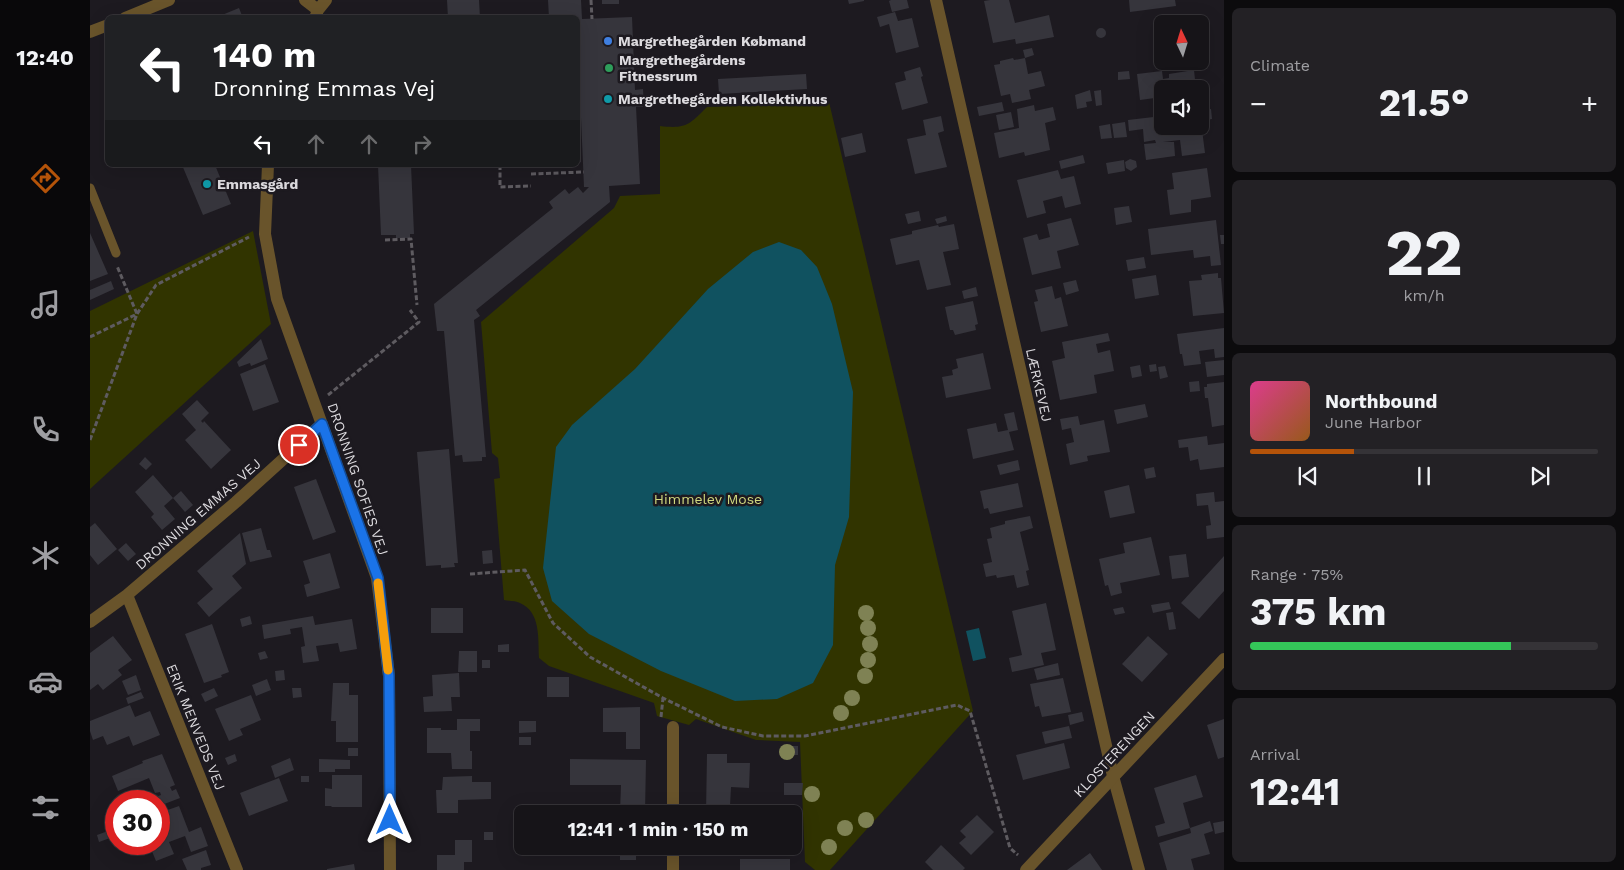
<!DOCTYPE html>
<html lang="en">
<head>
<meta charset="utf-8">
<style>
	:root { --surface:#161418; --page:#232125; --text:#f1f3f6; --muted:#9e9ea2; --line:#353337; --accent:#b45309 }
	body { margin:0; font-family:"Work Sans",sans-serif; background:var(--page); color:var(--text); height:100vh; display:flex; flex-direction:column; font-size:19px; white-space:nowrap }
	* { box-sizing:border-box; margin:0 }
	p { font-size:16px; color:var(--muted) }
	.icon { flex:none; width:28px; height:28px; fill:none; stroke:currentColor; stroke-width:2; stroke-linecap:round; stroke-linejoin:round }
	.map { position:relative; flex:1; overflow:hidden }
	.details { display:flex; flex-direction:column; gap:8px; padding:8px; background:#0c0b0d; width:400px }
	.details>* { flex:none }
	.guide { position:absolute; left:15px; top:15px; width:475px; height:152px; border-radius:8px; box-shadow:0 5px 20px #0002,0 0 0 1px var(--line); background:#202124; color:#fff; overflow:hidden }
	.needle { width:32px; rotate:356deg }
	.fabs { position:absolute; left:1064px; top:15px; display:grid; gap:10px }
	.fabs a { display:grid; place-items:center; width:55px; height:55px; border-radius:8px; background:var(--surface); box-shadow:0 5px 20px #0002,0 0 0 1px var(--line); font-size:25px }
	.speed { position:absolute; left:15px; top:790px; display:flex; gap:10px; font-size:25px; font-weight:700; text-align:center }
	.speed>* { display:grid; place-content:center; width:65px; height:65px; border-radius:50%; background:var(--surface); box-shadow:0 5px 20px #0002,0 0 0 1px var(--line); line-height:1 }
	.speed .limit { border:8px solid #d22; background:#fff; color:#111 }
	.pin { position:absolute; display:grid; place-items:center; width:42px; height:42px; color:#fff; margin:-21px; border:2px solid #fff; border-radius:50%; box-shadow:0 1px 5px #0007 }
	.me { position:absolute; width:55px; margin:-28px; rotate:0deg; stroke-linejoin:round; filter:drop-shadow(0 0 4px #0008) }
	.turn { display:flex; align-items:center; gap:18px; height:105px; padding:0 25px; font-size:22px }
	.turn .icon { width:65px; height:65px; stroke-width:2.5 }
	.turn b { display:block; font-size:35px; line-height:42px }
	.lanes { display:flex; align-items:center; height:48px; padding:0 25px; background:#0003; justify-content:center; gap:25px; direction:ltr }
	.lanes .off { opacity:.35 }
	.big { font-size:38px; font-weight:700; line-height:1.1 }
	.details .card { flex:1; display:flex; flex-direction:column; justify-content:center; gap:8px; min-width:0; padding:0 18px; border-radius:8px; background:var(--page) }
	.details .dial { align-items:center; gap:0 }
	.dial b { font-size:65px; line-height:1 }
	.song { display:flex; align-items:center; gap:15px }
	.cover { width:60px; height:60px; border-radius:8px; background:linear-gradient(135deg,hsl(330 70% 55%),hsl(30 70% 35%)) }
	.played { height:5px; border-radius:2px; background:linear-gradient(90deg,var(--accent) 30%,var(--line) 30%) }
	.keys { display:flex; justify-content:space-around; direction:ltr }
	.heat { display:flex; justify-content:space-between; align-items:center; font-size:28px; direction:ltr }
	.charge { height:8px; border-radius:4px; background:linear-gradient(90deg,#34c759 75%,var(--line) 0) }
	.trip { position:absolute; left:424px; top:805px; width:288px; height:50px; border-radius:8px; background:var(--surface); box-shadow:0 5px 20px #0002,0 0 0 1px var(--line); font-weight:700; line-height:50px; text-align:center }
	main { display:flex; flex:1; min-height:0 }
	.menu { display:flex; flex-direction:column; width:90px; justify-content:space-around; align-items:center; background:#09080a; color:var(--muted) }
	.menu .icon { width:35px; height:35px }
	.menu .selected { color:var(--accent) }
	.menu b { font-size:22px; color:var(--text) }
	.map>svg:first-child { display:block }
	.green { fill:#313400 }
	.water { fill:#105260 }
	.building { fill:#36353c }
	.lines { fill:none; stroke-linecap:round; stroke-linejoin:round }
	.path { stroke:#5e5b60; stroke-width:3; stroke-dasharray:5 2.5; stroke-linecap:butt }
	.service { stroke:#69542b; stroke-width:9 }
	.minor { stroke:#69542b; stroke-width:12 }
	.tertiary { stroke:#69542b; stroke-width:12 }
	.tree { fill:#7f8254 }
	.route-casing { stroke:#114b97; stroke-width:12 }
	.route { stroke:#1a73e8; stroke-width:9 }
	.slow { stroke:#f59e0b; stroke-width:9 }
	.shop-dot { fill:#3f7fe0; stroke:#1d1a20; stroke-width:2 }
	.leisure-dot { fill:#2e9e5b; stroke:#1d1a20; stroke-width:2 }
	.culture-dot { fill:#0f9aa8; stroke:#1d1a20; stroke-width:2 }
	.labels { text-anchor:middle; dominant-baseline:central; stroke-width:5; stroke-linejoin:round; paint-order:stroke }
	.poi-label { font-size:14px; font-weight:bold; fill:#dddbdf; stroke:#1d1a20; text-anchor:start }
	.street-label { font-size:14px; fill:#dddbdf; stroke:#1d1a20 }
	.park-label { font-size:14px; fill:#d0d87f; stroke:#1d1a20 }
</style>
</head>
<body>
<main>
<nav class="menu">
<b>12:40</b>
<svg class="icon selected" aria-label="directions" viewBox="0 0 24 24"><path d="M12 3l9 9-9 9-9-9zM9 14v-3h6M13 9l2 2-2 2"/></svg>
<svg class="icon" aria-label="music" viewBox="0 0 24 24"><path d="M9 18V5l10-2v13"/><circle cx="6" cy="18" r="3"/><circle cx="16" cy="16" r="3"/></svg>
<svg class="icon" aria-label="phone" viewBox="0 0 24 24"><path d="M5 4h4l2 5-3 2q2 4 5 5l2-3 5 2v4C11 20 4 13 5 4z"/></svg>
<svg class="icon" aria-label="climate" viewBox="0 0 24 24"><path d="M12 3v18M4 7l16 10M4 17L20 7"/></svg>
<svg class="icon" aria-label="car" viewBox="0 0 24 24"><path d="M5 17H2v-5l4-1 3-4h7l3 4 3 1v5h-3M9 17h6M6 11h13"/><circle cx="7" cy="17" r="2"/><circle cx="17" cy="17" r="2"/></svg>
<svg class="icon" aria-label="filters" viewBox="0 0 24 24"><path d="M4 7h16M4 17h16"/><circle cx="9" cy="7" r="2"/><circle cx="15" cy="17" r="2"/></svg>
</nav>
<div class="map">
<svg width="1134" height="870" viewBox="0 0 1134 870">
	<rect width="100%" height="100%" fill="#1d1a20"/>
	<path class="green" d="M739,102L883,711L740,870H725L715,862L710,742L666,740L606,719L599,725L567,716L564,703L459,666L449,658C448,639 451,612 430,603C426,601 419,601 414,600L404,479L410,478L408,458L402,453L391,322L524,208L530,196L570,194V126C596,129 599,125 617,107Z
		M163,231L181,324L0,489V311Z"/>
	<path class="water" d="M689,242L711,250L727,267L742,304L763,392L759,517L745,565L743,645L723,683L687,699L645,701L571,671L499,634L462,601L453,568L466,447L482,425L545,369L618,289L663,252Z
		M889,628L896,658L883,661L876,631Z"/>
	<path class="building" d="M357,0H389L390,18H358Z
		M458,0H491L492,19L542,17L545,90L553,89L554,107H546L550,184L519,186L520,202L386,310L390,316L384,320L396,457H392V461L373,462L372,455L365,456L354,331H347L344,304L463,208L459,202L475,189L479,194L488,187L493,193L499,187H494L488,48V18H459Z
		M512,0H529V4H512Z
		M758,0H774V1L759,4Z
		M801,0H817L819,8L802,12L799,1Z
		M900,0H919L925,23L959,15L964,37L926,44L925,39L903,43L894,1Z
		M1039,0H1085L1086,6L1040,12Z
		M149,8L153,18H132V15Z
		M805,12L808,21L822,18L829,47L806,53L799,24L790,27L787,17Z
		M1098,20V24H1079V23Z
		M1006 33a5 5 0 1 1 10 0a5 5 0 1 1-10 0Z
		M942,48L944,55L935,58L933,50Z
		M1072,57V61L1098,62L1071,66L1070,58Z
		M923,58L924,60L935,58L938,74L951,71L955,86L939,90L941,99L922,103L920,94L911,96L904,65L910,64V61Z
		M830,67L833,76L831,77L838,103L812,110L805,83L816,80L814,72Z
		M1104,70L1106,89H1081L1080,83L1074,84L1075,89H1072V97L1050,100L1047,74L1072,71L1073,79L1079,78V74Z
		M1039,71L1040,79L1028,80V72Z
		M716,74L717,89L629,94L628,79Z
		M1000,90L1002,101L996,102L997,107L987,109L985,95Z
		M1011,90L1012,105L1006,106L1004,91Z
		M912,102L914,111L889,116L887,107Z
		M944,105L945,111L963,107L966,120L955,123L960,150L935,156L934,152L909,158L904,133L929,128L927,109Z
		M1121,109L1122,119L1110,121V111Z
		M488,110H489L491,162L488,163Z
		M921,112L924,127L909,130L906,115Z
		M851,116L854,131L848,133L857,167L825,174L817,139L836,135L833,120Z
		M1072,116V126H1110V122H1111L1115,153L1092,156L1090,140L1073,142H1084L1085,156L1056,160L1054,144L1066,143L1065,140L1054,142L1053,129L1039,131L1038,120Z
		M1035,122L1037,137L1024,138L1022,124Z
		M1020,124L1022,138L1011,139L1009,126Z
		M772,133L776,152L755,157L751,138Z
		M993,155L995,163L971,169L969,161Z
		M1040,159L1046,161L1047,167L1041,171L1036,168L1035,162Z
		M1034,160L1035,171L1018,174L1016,163Z
		M92,165H125L141,204L113,215Z
		M288,165H321L324,234H320V238H306V235H291Z
		M1117,168L1121,197L1101,200V212L1080,215L1077,190L1084,189L1082,173Z
		M968,170L971,179L984,176L991,204L975,208L972,196L953,201L956,213L937,218L927,180Z
		M1039,206L1042,222L1026,225L1024,208Z
		M829,211L831,221L818,224L815,214Z
		M856,216L857,221L847,224L845,219Z
		M981,218L989,245L967,251L971,268L942,275L933,238L947,234L949,240L960,237L957,224Z
		M1126,220L1131,265L1121,266L1120,256L1104,258L1103,250L1061,255L1058,229Z
		M864,224L869,249L853,252L861,285L837,290L829,260L806,265L800,239L822,234V231L848,225L849,227Z
		M0,233L18,274L0,281Z
		M1130,235H1134V244H1131Z
		M1054,257L1056,268L1038,271L1036,260Z
		M1128,273V278H1131L1134,313L1103,316L1099,281L1112,280L1111,275Z
		M1066,275L1069,295L1045,299L1042,279Z
		M986,280L989,291L976,295L973,283Z
		M21,281L24,289L0,300V290Z
		M962,286L965,299L971,297L978,326L951,332L944,302L948,301L945,290Z
		M886,287L888,296L874,299L872,291Z
		M883,301L888,324L885,325L886,330L865,335L863,330H860L855,307Z
		M1134,328V357L1125,358L1124,349L1109,351L1111,364L1094,366L1092,354H1090L1087,334Z
		M1018,333L1020,341L1006,344L1008,353L1020,350L1024,371L1004,375L1007,393L970,400L962,361L975,358L972,342Z
		M171,339L178,359L161,366L160,363L149,367L147,362Z
		M893,353L901,389L856,398L852,377L863,375L862,370L868,368L866,359Z
		M1134,360V375L1117,377L1115,362Z
		M175,364L189,402L163,411L150,374Z
		M1066,364L1067,371L1060,372L1059,365Z
		M1050,365L1052,376L1042,378L1040,367Z
		M1075,366L1078,377L1070,379L1068,367Z
		M1109,381L1110,391L1100,392L1099,382Z
		M1134,382V425L1122,427L1118,398H1115L1114,387H1117V384Z
		M107,400L119,413L111,421L113,423L114,421L141,450L121,469L95,440L106,430L92,414Z
		M1055,404L1058,417L1027,424L1024,410Z
		M924,412L928,430L919,432L924,450L883,459L877,429L906,423L908,432L918,430L914,414Z
		M988,416L990,425L1014,420L1020,452L997,456L998,461L980,465L976,444L984,442L981,428L972,430L970,419Z
		M1117,436L1118,445L1134,443V467L1110,470L1108,459L1100,461L1098,447L1089,448L1088,440Z
		M359,449L368,563H364L365,567L351,568V565L336,566L327,452Z
		M55,457L62,464L56,470L49,464Z
		M928,460L930,470L910,475L907,465Z
		M1064,467L1066,477L1056,479L1054,469Z
		M63,475L83,498L74,506L85,519L72,530L61,517L64,514L45,492Z
		M226,479L246,532L223,540L204,487Z
		M928,483L933,507L900,514L898,508L894,509L890,491Z
		M1039,485L1045,513L1020,518L1014,491Z
		M91,491L103,505L95,512L83,498Z
		M1124,492L1125,502L1134,501V537L1117,539L1116,526L1121,525L1118,505L1107,506L1106,494Z
		M940,516L943,528L930,532L939,570L936,571L939,585L927,588L924,575L907,578L906,575L896,577L893,564L902,562L897,539L902,538L900,528L915,524V521Z
		M5,523L27,549L8,565L0,555V527Z
		M171,528L177,550H180L182,557L160,562L152,533Z
		M150,533L156,564L142,576L152,588L119,617L107,603L123,589L107,571Z
		M1061,537L1070,575L1030,583L1032,593L1021,596L1018,585L1015,586L1009,559L1035,553L1033,543Z
		M36,543L46,554L38,561L28,550Z
		M402,550L403,563L393,564L392,551Z
		M240,553L250,588L217,597L214,585L220,583L213,561Z
		M1096,554L1099,577L1082,579L1079,556Z
		M1134,556V591L1109,619L1091,603Z
		M1079,602L1081,609L1063,613L1061,605Z
		M956,603L966,650L951,653L954,665L922,672L919,658L932,655L922,611Z
		M1033,607L1035,613L1025,615L1023,609Z
		M341,608H373V633H341Z
		M1083,612L1086,629L1079,630L1076,613Z
		M160,616L162,624L152,627L150,619Z
		M223,616L225,625L262,619L267,649L250,652L248,643L226,646L229,661L213,663L211,647L215,646L212,627L200,629L201,634L174,639L172,625Z
		M122,624L139,672L131,675L132,677L114,683L95,634Z
		M23,636L42,660L28,670L32,675L13,690L8,684L0,690V653Z
		M1058,636L1078,654L1052,682L1032,664Z
		M419,644V652H408V645Z
		M175,651L178,658L170,660L168,653Z
		M369,651H387V672H368Z
		M392,660H400V668H392Z
		M968,663L970,675L947,680L944,669Z
		M194,670L195,680L186,681L185,671Z
		M369,673L370,697H361L362,711L334,712L333,697L343,696L342,675Z
		M46,675L51,690L38,695L32,681Z
		M457,677H479V697H457Z
		M973,678L981,712L952,717L949,706L945,707L940,684Z
		M177,679L181,690L166,696L162,685Z
		M243,683H259V695H268V742H246V721H241Z
		M124,688L128,696L115,702L111,694Z
		M202,688H211L212,697L203,698Z
		M51,692L54,698L38,704L36,698Z
		M161,695L171,720L150,729L153,735L139,741L125,709Z
		M40,705L45,717L60,711L70,735L43,746L39,736L17,745L13,736L3,740L0,731V721Z
		M550,707V749H536V732H513V708Z
		M992,712L994,721L980,725L978,715Z
		M367,719H390V731H380V751H382V769H362L361,753H337V728H351V730H367Z
		M1134,719V757L1128,759L1117,725Z
		M429,721H446V732L429,733Z
		M979,726L982,738L955,744L952,732Z
		M429,737H441V745H429Z
		M974,743L980,768L933,780L926,755Z
		M698,746H708V755H698Z
		M258,748H268V756H258Z
		M72,754L85,785L80,787L82,791L86,789L90,798L69,806V801H61L60,799L71,795L70,792L65,793L59,778L28,791L22,776L53,763L52,761Z
		M145,754L147,761L138,765L135,758Z
		M617,754H637V763H660L659,788L641,787L640,806H645V808L656,809V814H616Z
		M200,758L204,770L185,778L181,766Z
		M229,759L260,760V769H245V772H229Z
		M480,759L556,760L555,813L530,812L531,785H480Z
		M242,775H272V807H242L241,806H235V788L242,789Z
		M1106,775L1113,797L1093,803L1100,828L1068,837L1065,826L1075,823L1064,788Z
		M211,776H219V782H211Z
		M382,776V782H401V799L368,800V813H347L346,790H352L353,777Z
		M189,778L198,801L159,816L150,793Z
		M694,783H713L712,795H694Z
		M431,805H444V814H431Z
		M89,806L99,832L111,827L118,846L101,852L95,836L79,842L84,854L66,861L59,844H69V834L71,833L70,829H69V813Z
		M887,815L904,832L881,855L869,843L876,837L870,831Z
		M1120,821L1123,831L1114,834L1120,854L1101,859L1104,870H1077L1069,843L1101,833L1100,828Z
		M1134,821V832L1125,834L1123,823Z
		M18,831L20,838L9,842L7,835Z
		M394,832H403V840H394Z
		M365,840H382V862H374V870H347V855H365Z
		M851,845L875,868L873,870H843L835,862Z
		M482,846H546V860H530V853H482Z
		M116,850L121,865L111,868V870H97L92,859Z
		M1000,853L1012,870H977Z
		M650,859H700V870H650Z
		M264,864L265,870H237V869Z"/>
	<g class="lines">
		<path class="path" d="M501,0L502,19
			M410,165V187L441,186
			M441,174L494,172
			M295,240L321,239L327,305
			M0,337L47,314L66,285L159,237
			M238,395L329,322L320,310
			M0,440L47,314L27,266
			M380,574L435,570L463,623L500,657L573,698L632,727L673,736H715L867,705L880,711L920,848L928,855
			M571,717L573,698"/>
		<path class="service" d="M0,188L26,253"/>
		<path class="minor" d="M215,0L228,10
			M846,0L1023,776L1049,870
			M35,18L79,0
			M225,18L228,10L236,0
			M0,32L18,25
			M178,165L175,234L187,299L287,578L299,676L300,870
			M37,595L147,870
			M0,622L37,595L146,502L232,424
			M583,814V727
			M583,870V846"/>
		<path class="tertiary" d="M936,870L1134,659"/>
	</g>
	<g class="tree">
		<circle cx="776" cy="613" r="8"/>
		<circle cx="778" cy="628" r="8"/>
		<circle cx="780" cy="644" r="8"/>
		<circle cx="778" cy="660" r="8"/>
		<circle cx="775" cy="676" r="8"/>
		<circle cx="762" cy="698" r="8"/>
		<circle cx="751" cy="713" r="8"/>
		<circle cx="697" cy="752" r="8"/>
		<circle cx="722" cy="794" r="8"/>
		<circle cx="776" cy="820" r="8"/>
		<circle cx="755" cy="828" r="8"/>
		<circle cx="739" cy="847" r="8"/>
	</g>
	<g class="lines">
		<defs>
			<path id="route" d="M209,445L232,424L288,578L299,676L300,820"/>
		</defs>
		<use href="#route" class="route-casing"/>
		<use href="#route" class="route"/>
		<path class="slow" d="M288,583L298,670"/>
	</g>
	<circle class="shop-dot" cx="518" cy="41" r="5"/>
	<circle class="leisure-dot" cx="519" cy="68" r="5"/>
	<g class="culture-dot">
		<circle cx="518" cy="99" r="5"/>
		<circle cx="117" cy="184" r="5"/>
	</g>
	<g class="labels">
		<g class="poi-label">
			<text x="528" y="41">Margrethegården Købmand</text>
			<text x="529" y="60">Margrethegårdens<tspan x="529" dy="16">Fitnessrum</tspan></text>
			<text x="528" y="99">Margrethegården Kollektivhus</text>
			<text x="127" y="184">Emmasgård</text>
		</g>
		<g class="street-label">
			<text transform="translate(949 385) rotate(77)">LÆRKEVEJ</text>
			<text transform="translate(268 479) rotate(71)">DRONNING SOFIES VEJ</text>
			<text transform="translate(108 514) rotate(-41)">DRONNING EMMAS VEJ</text>
			<text transform="translate(106 727) rotate(68)">ERIK MENVEDS VEJ</text>
			<text transform="translate(1024 754) rotate(-47)">KLOSTERENGEN</text>
		</g>
		<g class="park-label">
			<text x="618" y="499">Himmelev Mose</text>
		</g>
	</g>
</svg>
<div class="fabs">
<a><svg class="needle" viewBox="-14 -14 28 28"><path d="M0-13l5 13h-10z" fill="#e53935"/><path d="M0 13l5-13h-10z" fill="#9e9ea2"/></svg></a>
<a><svg class="icon" aria-label="sound" viewBox="0 0 24 24"><path d="M4 9h4l5-4v14l-5-4H4zM17 9q2 3 0 6"/></svg></a>
</div>
<div class="speed"><div class="limit">30</div></div>
<div class="pin" style="left:209px;top:445px;background:#d93025"><svg class="icon" aria-label="arrive" viewBox="0 0 24 24"><path d="M6 21V4h12l-3 4 3 4H6"/></svg></div>
<svg class="me" style="left:300px;top:820px" viewBox="-20 -20 40 40"><path d="M0-17L14 15 0 8-14 15z" fill="#1a73e8" stroke="#fff" stroke-width="4"/></svg>
<div class="trip">12:41 · 1 min · 150 m</div>
<div class="guide">
<div class="turn"><svg class="icon" aria-label="left" viewBox="0 0 24 24"><path d="M17 20v-9H6M10 6l-5 5 5 5"/></svg><div><b>140 m</b>Dronning Emmas Vej</div></div>
<div class="lanes"><svg class="icon" aria-label="left" viewBox="0 0 24 24"><path d="M17 20v-9H6M10 6l-5 5 5 5"/></svg><svg class="icon off" aria-label="ahead" viewBox="0 0 24 24"><path d="M12 20V5M6 11l6-6 6 6"/></svg><svg class="icon off" aria-label="ahead" viewBox="0 0 24 24"><path d="M12 20V5M6 11l6-6 6 6"/></svg><svg class="icon off" aria-label="right" viewBox="0 0 24 24"><path d="M7 20v-9h11M14 6l5 5-5 5"/></svg></div>
</div>
</div>
<section class="details">
<div class="card"><p>Climate</p>
<div class="heat"><a>−</a><b class="big">21.5°</b><a>+</a></div>
</div>
<div class="card dial"><b>22</b><p>km/h</p></div>
<div class="card">
<div class="song"><i class="cover"></i><div><b>Northbound</b><p>June Harbor</p></div></div>
<div class="played"></div>
<div class="keys"><svg class="icon" aria-label="previous" viewBox="0 0 24 24"><path d="M18 5L8 12l10 7zM5 5v14"/></svg><svg class="icon" aria-label="pause" viewBox="0 0 24 24"><path d="M8 5v14M16 5v14"/></svg><svg class="icon" aria-label="next" viewBox="0 0 24 24"><path d="M6 5l10 7-10 7zM19 5v14"/></svg></div>
</div>
<div class="card"><p>Range · 75%</p><b class="big">375 km</b><div class="charge"></div></div>
<div class="card"><p>Arrival</p><b class="big">12:41</b></div>
</section>
</main>
</body>
</html>
